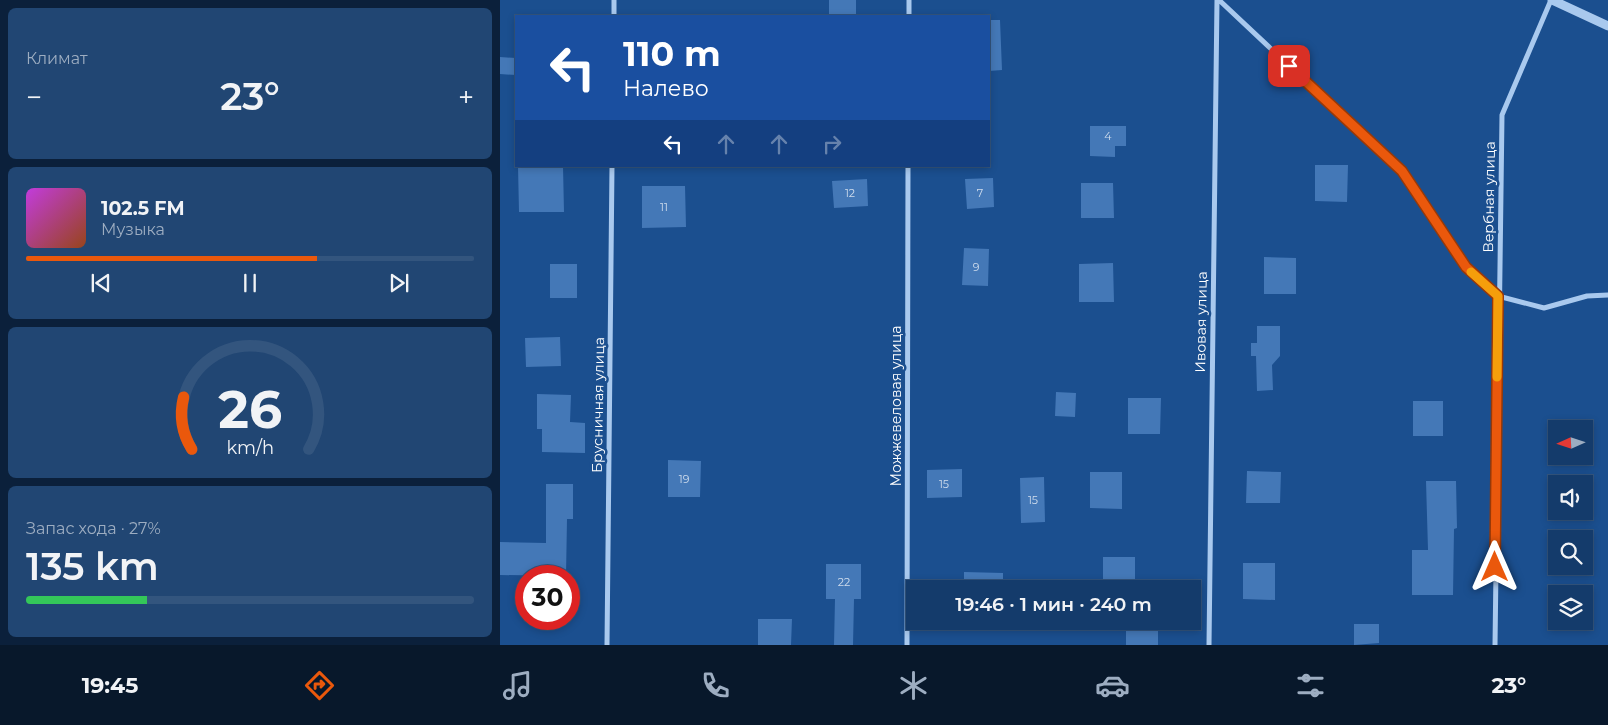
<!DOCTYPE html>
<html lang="ru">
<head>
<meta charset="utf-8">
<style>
	:root { --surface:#143b6b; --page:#214673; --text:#f1f3f6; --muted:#9dadc1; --line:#33557e; --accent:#ea580c }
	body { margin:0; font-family:Montserrat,sans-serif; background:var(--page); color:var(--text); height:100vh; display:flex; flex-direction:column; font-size:19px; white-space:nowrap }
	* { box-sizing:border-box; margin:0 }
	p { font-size:16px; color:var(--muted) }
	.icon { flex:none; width:28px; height:28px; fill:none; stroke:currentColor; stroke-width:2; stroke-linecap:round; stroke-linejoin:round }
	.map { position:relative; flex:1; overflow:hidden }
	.details { display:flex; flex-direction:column; gap:8px; padding:8px; background:#0b203b; width:500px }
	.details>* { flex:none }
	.banner { position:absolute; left:15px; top:15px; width:475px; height:152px; border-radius:0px; box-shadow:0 2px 8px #0003,0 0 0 1px var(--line); background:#1a4fa0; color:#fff; overflow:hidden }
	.needle { width:32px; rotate:267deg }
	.fabs { position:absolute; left:1048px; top:420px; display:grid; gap:10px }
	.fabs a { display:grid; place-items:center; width:45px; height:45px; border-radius:0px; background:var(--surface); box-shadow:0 2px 8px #0003,0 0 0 1px var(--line); font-size:25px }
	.speed { position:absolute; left:15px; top:565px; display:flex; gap:10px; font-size:25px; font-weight:700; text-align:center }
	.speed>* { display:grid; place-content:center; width:65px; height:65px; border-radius:50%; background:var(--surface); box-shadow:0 2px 8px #0003,0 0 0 1px var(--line); line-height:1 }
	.speed .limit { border:8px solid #d22; background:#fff; color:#111 }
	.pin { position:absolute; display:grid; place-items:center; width:42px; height:42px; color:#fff; margin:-21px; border-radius:10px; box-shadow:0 2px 8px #0006 }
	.me { position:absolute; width:55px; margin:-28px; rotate:0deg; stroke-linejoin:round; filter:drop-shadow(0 0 4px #0008) }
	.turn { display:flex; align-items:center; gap:18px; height:105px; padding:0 25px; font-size:22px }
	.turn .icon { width:65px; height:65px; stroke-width:2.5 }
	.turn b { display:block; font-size:35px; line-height:42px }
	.lanes { display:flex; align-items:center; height:48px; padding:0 25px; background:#0003; justify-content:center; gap:25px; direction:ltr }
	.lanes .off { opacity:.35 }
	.big { font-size:38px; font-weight:600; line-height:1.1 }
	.details .tile { flex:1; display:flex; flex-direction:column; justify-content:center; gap:8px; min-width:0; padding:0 18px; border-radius:8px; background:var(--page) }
	.details .dial { align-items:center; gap:0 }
	.dial svg { height:130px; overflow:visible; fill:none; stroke:var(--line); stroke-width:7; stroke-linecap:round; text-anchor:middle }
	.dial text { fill:var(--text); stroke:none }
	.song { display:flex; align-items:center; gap:15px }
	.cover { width:60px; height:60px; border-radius:8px; background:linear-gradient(135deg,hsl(290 70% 55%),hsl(20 70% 35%)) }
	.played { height:5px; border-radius:2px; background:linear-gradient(90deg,var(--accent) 65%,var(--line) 65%) }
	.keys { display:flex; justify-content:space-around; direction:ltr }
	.heat { display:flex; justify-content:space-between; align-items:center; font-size:28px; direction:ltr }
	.charge { height:8px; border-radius:4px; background:linear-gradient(90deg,#34c759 27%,var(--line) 0) }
	.trip { position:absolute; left:406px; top:580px; width:295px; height:50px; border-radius:0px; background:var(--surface); box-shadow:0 2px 8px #0003,0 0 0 1px var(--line); font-weight:600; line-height:50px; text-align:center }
	.dock { display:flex; height:80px; justify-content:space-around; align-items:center; background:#08182b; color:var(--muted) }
	.dock .icon { width:35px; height:35px }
	.dock .current { color:var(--accent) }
	.dock b { font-size:22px; color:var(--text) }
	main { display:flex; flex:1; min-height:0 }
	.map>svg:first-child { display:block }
	.building { fill:#4478b7 }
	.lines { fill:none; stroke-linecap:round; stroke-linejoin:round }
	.minor { stroke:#a9c9ee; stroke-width:5 }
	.tertiary { stroke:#a9c9ee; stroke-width:9 }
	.route-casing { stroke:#983908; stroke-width:12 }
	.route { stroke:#ea580c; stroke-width:9 }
	.slow { stroke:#f59e0b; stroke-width:9 }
	.labels { text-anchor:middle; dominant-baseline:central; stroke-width:5; stroke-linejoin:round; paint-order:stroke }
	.number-label { font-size:11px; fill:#d0dded }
	.street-label { font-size:14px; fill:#fff; stroke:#1b4f8f }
</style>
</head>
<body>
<main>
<section class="details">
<div class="tile"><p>Климат</p>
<div class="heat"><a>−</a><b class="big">23°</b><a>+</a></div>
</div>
<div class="tile">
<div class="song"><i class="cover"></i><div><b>102.5 FM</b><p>Музыка</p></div></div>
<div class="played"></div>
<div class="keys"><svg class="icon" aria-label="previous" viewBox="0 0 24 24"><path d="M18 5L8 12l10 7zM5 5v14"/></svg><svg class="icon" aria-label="pause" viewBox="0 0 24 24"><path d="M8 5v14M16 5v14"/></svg><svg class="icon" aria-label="next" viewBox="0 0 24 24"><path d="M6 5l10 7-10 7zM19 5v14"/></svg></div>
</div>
<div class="tile dial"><svg viewBox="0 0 100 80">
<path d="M14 69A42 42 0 1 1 86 69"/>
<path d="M14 69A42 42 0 0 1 9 37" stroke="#ea580c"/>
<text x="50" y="56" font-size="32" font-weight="700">26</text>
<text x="50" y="72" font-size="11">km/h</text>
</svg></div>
<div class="tile"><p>Запас хода · 27%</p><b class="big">135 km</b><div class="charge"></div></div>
</section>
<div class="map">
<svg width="1108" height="645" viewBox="0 0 1108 645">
	<rect width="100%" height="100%" fill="#1b4f8f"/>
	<path class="building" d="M329,0H356V16H329Z
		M489,20H500L502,70L489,71Z
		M0,57L16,58V75L0,74Z
		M590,126H626V146H615V157L590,156Z
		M815,165H848L847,202L815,201Z
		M18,166H63L64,212H19Z
		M493,178L494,207L467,209L465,179Z
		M367,179L368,206L334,208L332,181Z
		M581,183H613L614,218H581Z
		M142,186H185L186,227L142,228Z
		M464,248L489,249L488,286L462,285Z
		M764,257L796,258V294H764Z
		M613,263L614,302H579V264Z
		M50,264H77V298H50Z
		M757,326H780V356L772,365L773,390L757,391L756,356H751V343H757Z
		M60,337L61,366L26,367L25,338Z
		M556,392L576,393L575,417L555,416Z
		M37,394L71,395L70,422L85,423V453L42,452V429H37Z
		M628,398H661L660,434H628Z
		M913,401H943V436H913Z
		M168,460L201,461L200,497H168Z
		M462,469V497L427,498V470Z
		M747,471L781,472L780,503H746Z
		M590,472H622V509L590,508Z
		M544,477L545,522L521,523L520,478Z
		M926,481H956L957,528L954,529L953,595H912V550H928Z
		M46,484H73V519H67L66,576L0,575V542L46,543Z
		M603,557H635V589H603Z
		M743,563H775V600L743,599Z
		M326,564H361V599H354L353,645H334L335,599H326Z
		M464,572L503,573V589H464Z
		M258,619H292L291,645H258Z
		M854,624H879V643L854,645Z
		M626,626H658V645H626Z"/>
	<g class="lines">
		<path class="minor" d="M719,0L901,171L965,267L998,296L1044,308L1087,296L1108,295
			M114,16V0
			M409,16V0
			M107,645L112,166
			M407,645L408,166
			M709,645L717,0
			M995,645L1002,115L1051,0"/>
		<path class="tertiary" d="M1052,0L1108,26"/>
	</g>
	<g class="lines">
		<defs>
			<path id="route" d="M789,66L902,171L966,267L998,296L995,567"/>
		</defs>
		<use href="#route" class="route-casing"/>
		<use href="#route" class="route"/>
		<path class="slow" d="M971,272L998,296L997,377"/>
	</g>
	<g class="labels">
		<g class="number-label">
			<text x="608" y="136">4</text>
			<text x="350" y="193">12</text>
			<text x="480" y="193">7</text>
			<text x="164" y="207">11</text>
			<text x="476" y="267">9</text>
			<text x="184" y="479">19</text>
			<text x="444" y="484">15</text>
			<text x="533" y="500">15</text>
			<text x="344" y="582">22</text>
		</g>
		<g class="street-label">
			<text transform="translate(989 197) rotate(-89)">Вербная улица</text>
			<text transform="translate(701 322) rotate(-89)">Ивовая улица</text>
			<text transform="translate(98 405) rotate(-89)">Брусничная улица</text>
			<text transform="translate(396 406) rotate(-90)">Можжевеловая улица</text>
		</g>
	</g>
</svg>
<div class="fabs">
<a><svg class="needle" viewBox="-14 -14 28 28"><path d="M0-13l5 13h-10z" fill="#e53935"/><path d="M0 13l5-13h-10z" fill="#9dadc1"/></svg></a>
<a><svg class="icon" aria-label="sound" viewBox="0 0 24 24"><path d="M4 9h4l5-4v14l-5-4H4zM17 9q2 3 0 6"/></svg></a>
<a><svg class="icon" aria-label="search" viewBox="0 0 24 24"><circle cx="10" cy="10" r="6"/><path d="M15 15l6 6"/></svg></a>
<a><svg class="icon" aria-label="layers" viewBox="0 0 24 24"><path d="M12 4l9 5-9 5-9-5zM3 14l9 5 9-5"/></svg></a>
</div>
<div class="speed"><div class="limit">30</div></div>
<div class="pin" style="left:789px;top:66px;background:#d93025"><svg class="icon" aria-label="arrive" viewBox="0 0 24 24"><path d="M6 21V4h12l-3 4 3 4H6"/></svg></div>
<svg class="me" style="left:995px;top:567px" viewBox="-20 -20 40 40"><path d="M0-17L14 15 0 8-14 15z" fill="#ea580c" stroke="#fff" stroke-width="4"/></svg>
<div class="trip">19:46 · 1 мин · 240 m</div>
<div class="banner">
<div class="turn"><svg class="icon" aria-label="left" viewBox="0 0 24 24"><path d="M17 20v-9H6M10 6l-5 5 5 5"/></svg><div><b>110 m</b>Налево</div></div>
<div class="lanes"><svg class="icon" aria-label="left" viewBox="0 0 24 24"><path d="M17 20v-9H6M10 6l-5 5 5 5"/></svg><svg class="icon off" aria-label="ahead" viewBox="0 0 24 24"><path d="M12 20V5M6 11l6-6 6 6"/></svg><svg class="icon off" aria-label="ahead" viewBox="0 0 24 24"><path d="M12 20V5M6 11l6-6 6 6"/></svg><svg class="icon off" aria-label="right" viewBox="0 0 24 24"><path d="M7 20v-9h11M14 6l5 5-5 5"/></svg></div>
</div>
</div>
</main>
<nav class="dock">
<b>19:45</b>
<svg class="icon current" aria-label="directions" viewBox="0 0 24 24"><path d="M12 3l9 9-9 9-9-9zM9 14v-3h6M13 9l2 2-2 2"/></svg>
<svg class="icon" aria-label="music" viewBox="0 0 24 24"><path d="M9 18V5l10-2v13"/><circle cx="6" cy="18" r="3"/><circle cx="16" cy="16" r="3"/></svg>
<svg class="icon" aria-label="phone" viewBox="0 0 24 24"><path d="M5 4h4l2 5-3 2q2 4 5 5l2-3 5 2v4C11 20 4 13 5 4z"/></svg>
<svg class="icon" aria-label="climate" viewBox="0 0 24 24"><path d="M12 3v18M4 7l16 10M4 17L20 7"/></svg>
<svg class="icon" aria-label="car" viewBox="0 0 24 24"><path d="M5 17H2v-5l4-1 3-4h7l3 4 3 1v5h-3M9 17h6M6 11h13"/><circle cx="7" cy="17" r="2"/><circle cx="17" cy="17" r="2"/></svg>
<svg class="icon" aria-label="filters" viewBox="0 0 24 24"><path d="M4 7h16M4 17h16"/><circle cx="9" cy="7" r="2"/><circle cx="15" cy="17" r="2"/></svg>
<b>23°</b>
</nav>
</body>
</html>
